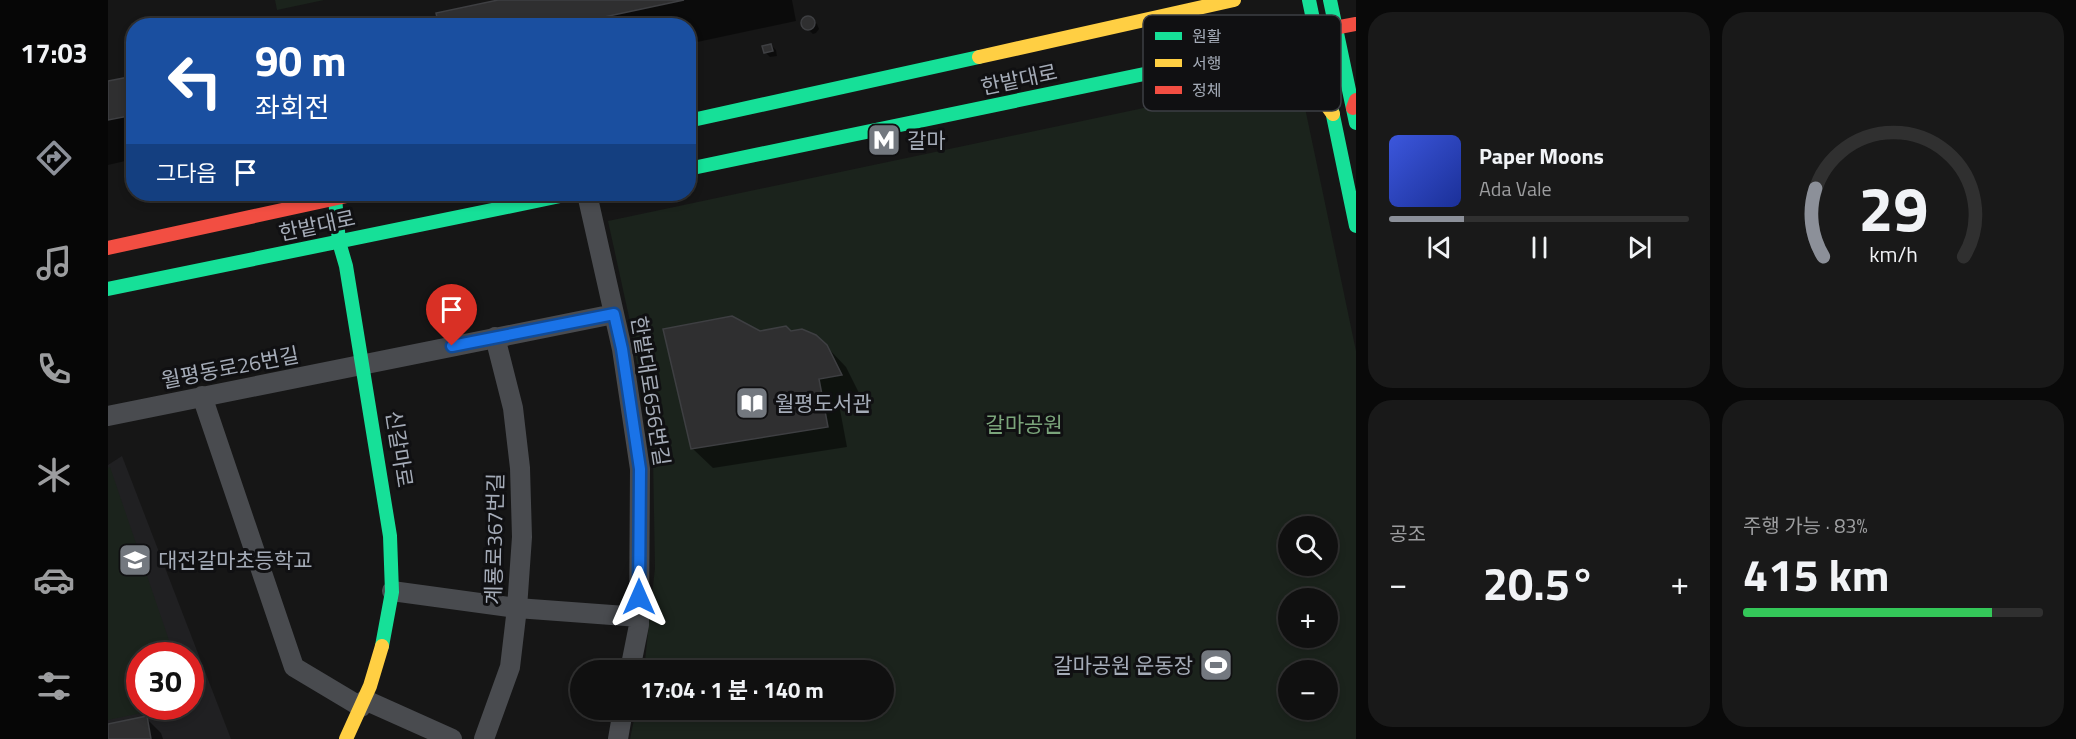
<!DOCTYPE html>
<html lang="ko">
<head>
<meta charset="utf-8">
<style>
	:root { --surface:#101010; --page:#191919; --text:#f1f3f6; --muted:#9c9d9f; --line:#303030; --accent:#8c9099 }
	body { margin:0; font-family:"Titillium Web","Noto Sans KR",sans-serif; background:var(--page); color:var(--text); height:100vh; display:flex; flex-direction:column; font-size:22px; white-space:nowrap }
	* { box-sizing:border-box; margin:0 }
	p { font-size:20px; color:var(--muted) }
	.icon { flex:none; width:33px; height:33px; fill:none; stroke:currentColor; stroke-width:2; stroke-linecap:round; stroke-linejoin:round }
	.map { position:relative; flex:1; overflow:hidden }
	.details { display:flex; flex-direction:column; gap:12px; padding:12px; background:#090909; width:720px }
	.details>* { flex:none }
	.guide { position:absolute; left:18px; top:18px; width:570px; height:183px; border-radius:24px; box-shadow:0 3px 9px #0003,0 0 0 2px var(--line); background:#1a4fa0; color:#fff; overflow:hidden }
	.buttons { position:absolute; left:1170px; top:516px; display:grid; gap:12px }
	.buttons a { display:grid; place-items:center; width:60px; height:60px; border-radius:50%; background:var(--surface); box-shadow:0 3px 9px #0003,0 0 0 2px var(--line); font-size:30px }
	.speed { position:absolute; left:18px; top:642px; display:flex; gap:12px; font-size:30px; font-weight:700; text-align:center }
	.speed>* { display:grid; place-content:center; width:78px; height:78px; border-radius:50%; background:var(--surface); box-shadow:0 3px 9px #0003,0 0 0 2px var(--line); line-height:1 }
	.speed .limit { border:9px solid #d22; background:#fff; color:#111 }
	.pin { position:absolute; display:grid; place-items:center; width:51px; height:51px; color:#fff; margin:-62px -26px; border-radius:50% 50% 50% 0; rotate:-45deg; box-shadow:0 0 6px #0007 }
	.pin .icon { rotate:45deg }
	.me { position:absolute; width:66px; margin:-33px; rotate:0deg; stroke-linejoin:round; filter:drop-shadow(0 0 4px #0008) }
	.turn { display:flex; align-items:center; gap:21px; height:126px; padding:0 30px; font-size:27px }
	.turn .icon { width:78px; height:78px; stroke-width:2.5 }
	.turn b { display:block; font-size:42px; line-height:51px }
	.then { display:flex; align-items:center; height:57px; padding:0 30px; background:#0003; gap:12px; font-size:22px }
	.big { font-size:45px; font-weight:700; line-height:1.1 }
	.details .widget { flex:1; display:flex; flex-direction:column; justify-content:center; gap:9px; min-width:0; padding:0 21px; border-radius:24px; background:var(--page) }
	.details .dial { align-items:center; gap:0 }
	.dial svg { height:156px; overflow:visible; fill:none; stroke:var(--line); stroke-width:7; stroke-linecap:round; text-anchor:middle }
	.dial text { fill:var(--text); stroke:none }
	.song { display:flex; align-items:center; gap:18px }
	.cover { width:72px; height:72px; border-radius:9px; background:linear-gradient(135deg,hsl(230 70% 55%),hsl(230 70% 35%)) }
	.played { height:6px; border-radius:3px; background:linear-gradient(90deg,var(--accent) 25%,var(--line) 25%) }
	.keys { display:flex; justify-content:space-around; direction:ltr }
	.heat { display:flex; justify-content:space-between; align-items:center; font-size:33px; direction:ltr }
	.charge { height:9px; border-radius:4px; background:linear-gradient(90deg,#34c759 83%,var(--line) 0) }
	.details .tiles { flex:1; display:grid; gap:12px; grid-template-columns:repeat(2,1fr) }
	.trip { position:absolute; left:462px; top:660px; width:324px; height:60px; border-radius:30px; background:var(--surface); box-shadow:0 3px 9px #0003,0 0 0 2px var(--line); font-weight:700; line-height:60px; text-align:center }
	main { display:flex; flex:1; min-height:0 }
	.menu { display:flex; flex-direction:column; width:108px; justify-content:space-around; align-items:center; background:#060606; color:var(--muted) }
	.menu .icon { width:42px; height:42px }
	.menu .active { color:var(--accent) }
	.menu b { font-size:27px; color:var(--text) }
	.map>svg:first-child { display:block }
	.built { fill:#202022; fill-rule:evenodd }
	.green { fill:#1b231c; fill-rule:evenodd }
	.shadow { fill:#0007 }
	.building { fill:#2f2f30; stroke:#3e3f42; stroke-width:1.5 }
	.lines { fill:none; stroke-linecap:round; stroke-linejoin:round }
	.street { stroke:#494b4f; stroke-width:20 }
	.fast { stroke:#16e098; stroke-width:14 }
	.slow { stroke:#ffcf43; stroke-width:14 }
	.jam { stroke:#f24e42; stroke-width:14 }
	.route-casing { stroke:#114b97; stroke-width:15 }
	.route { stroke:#1a73e8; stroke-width:10 }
	.labels { text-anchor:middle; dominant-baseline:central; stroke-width:6; stroke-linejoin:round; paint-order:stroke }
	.street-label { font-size:21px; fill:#a5acb8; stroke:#101012 }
	.poi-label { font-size:21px; fill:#a5acb8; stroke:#101012; text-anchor:start }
	.park-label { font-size:21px; fill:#7ba57b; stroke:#101012 }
	.key { fill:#101012; stroke:#3d3f44; stroke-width:1.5 }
	.key-label { font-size:16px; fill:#a5acb8 }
</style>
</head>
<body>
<main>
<nav class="menu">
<b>17:03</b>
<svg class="icon active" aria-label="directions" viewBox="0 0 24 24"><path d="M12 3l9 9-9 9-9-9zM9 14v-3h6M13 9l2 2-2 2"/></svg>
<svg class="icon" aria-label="music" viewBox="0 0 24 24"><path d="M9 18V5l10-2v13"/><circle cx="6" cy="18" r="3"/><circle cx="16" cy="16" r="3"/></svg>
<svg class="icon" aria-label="phone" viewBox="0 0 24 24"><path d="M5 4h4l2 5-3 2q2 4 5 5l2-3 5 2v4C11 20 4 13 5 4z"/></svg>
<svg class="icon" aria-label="climate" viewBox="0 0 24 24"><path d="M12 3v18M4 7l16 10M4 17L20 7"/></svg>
<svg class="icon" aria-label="car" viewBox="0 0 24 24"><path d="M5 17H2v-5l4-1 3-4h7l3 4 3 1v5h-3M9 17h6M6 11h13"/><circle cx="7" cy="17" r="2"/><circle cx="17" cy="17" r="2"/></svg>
<svg class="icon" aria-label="filters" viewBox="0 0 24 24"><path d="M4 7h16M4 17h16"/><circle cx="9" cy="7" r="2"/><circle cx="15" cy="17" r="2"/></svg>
</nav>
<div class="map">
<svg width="1248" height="739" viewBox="0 0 1248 739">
	<rect width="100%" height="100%" fill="#161616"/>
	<path class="built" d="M14,456L123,739H0V465ZM32,656H82V706H32Z"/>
	<path class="green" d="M167,0H216L169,10Z
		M1135,87H1161L1196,103L1248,351V739H522L528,710H776V670H536L547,568L545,457L521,317L500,221ZM1180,526H1220V566H1180ZM1180,598H1220V638H1180ZM1180,670H1220V710H1180Z
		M2,467L66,655L32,656V706L62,707L0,720V468Z"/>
	<path class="shadow" d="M397,0H684L688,21L580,44V26H332Z
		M702,17L709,24L711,29L708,33L705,34L695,25L696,19Z
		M663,45L668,50L669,56L662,57L657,52Z
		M26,78V159L0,165V83Z
		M683,332L718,346L738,367L752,395L730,399L739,447L605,468L585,449L652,333Z
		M38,718L53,733L55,739H0V726Z"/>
	<path class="building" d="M390,0H576L454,26H331L328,13Z
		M693 23a7 7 0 1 1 14 0a7 7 0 1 1-14 0Z
		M663,44L665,51L656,53L654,46Z
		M26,76V115L0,120V81Z
		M624,316L652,331L678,326L683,331L694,329L708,335L719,345L734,375L711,379L720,427L583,449L555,329Z
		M39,716L43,739H0V724Z"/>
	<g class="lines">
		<path class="street" d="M479,194L514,349L532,469L531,625L522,670
			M94,396L186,667L253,707
			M0,416L506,314
			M284,591L409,608L531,617
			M257,700L344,739
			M376,739L402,667L409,608L414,537L412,468L405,408L387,337
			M510,739L515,710"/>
		<path class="fast" d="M1201,0L1248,226
			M1222,0L1248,123
			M580,121L871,57
			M580,169L1094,62L1122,54
			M227,198L231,242L238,266L282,536L284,592L274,646
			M0,289L462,194"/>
		<path class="slow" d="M871,57L1126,0
			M1109,67L1117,70L1160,69L1178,73L1206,88L1225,114
			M238,739L262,686L274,646"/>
		<path class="jam" d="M1122,54L1179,37L1248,24
			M1245,108L1248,100
			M0,248L248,194"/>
	</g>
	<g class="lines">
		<defs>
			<path id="route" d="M344,346L506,314L514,349L532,469L531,597"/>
		</defs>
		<use href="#route" class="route-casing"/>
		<use href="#route" class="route"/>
	</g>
	<defs>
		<symbol id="metro-square" viewBox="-11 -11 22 22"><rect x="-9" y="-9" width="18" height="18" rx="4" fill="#73787f" stroke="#101012"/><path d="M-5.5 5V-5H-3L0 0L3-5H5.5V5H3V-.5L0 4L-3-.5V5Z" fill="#fff"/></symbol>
		<symbol id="library-square" viewBox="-11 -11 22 22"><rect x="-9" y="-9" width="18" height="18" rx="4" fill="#73787f" stroke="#101012"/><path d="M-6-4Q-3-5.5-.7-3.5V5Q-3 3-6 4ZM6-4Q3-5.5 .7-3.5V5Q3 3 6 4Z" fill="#fff"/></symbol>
		<symbol id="school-square" viewBox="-11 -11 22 22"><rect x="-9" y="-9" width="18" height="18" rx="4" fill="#73787f" stroke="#101012"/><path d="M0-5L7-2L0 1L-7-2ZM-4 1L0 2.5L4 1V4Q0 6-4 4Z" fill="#fff"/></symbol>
		<symbol id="stadium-square" viewBox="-11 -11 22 22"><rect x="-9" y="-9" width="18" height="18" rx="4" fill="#73787f" stroke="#101012"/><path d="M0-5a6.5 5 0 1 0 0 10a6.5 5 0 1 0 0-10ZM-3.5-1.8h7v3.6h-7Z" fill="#fff"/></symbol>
	</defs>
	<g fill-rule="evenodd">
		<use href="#metro-square" x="757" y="121" width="38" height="38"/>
		<use href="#library-square" x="625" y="384" width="38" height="38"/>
		<use href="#school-square" x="8" y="541" width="38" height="38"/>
		<use href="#stadium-square" x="1089" y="646" width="38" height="38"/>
	</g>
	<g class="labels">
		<g class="street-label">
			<text transform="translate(911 79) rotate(-12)">한밭대로</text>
			<text transform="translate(209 225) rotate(-12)">한밭대로</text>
			<text transform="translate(122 367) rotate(-11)">월평동로26번길</text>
			<text transform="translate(543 391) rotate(81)">한밭대로656번길</text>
			<text transform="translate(292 449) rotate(81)">신갈마로</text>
			<text transform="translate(386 539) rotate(-89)">계룡로367번길</text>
		</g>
		<g class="poi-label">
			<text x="799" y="140">갈마</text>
			<text x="667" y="403">월평도서관</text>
			<text x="50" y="560">대전갈마초등학교</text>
			<text x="1085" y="665" text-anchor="end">갈마공원 운동장</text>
		</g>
		<g class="park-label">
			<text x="916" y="424">갈마공원</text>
		</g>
	</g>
	<rect x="1035" y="15" width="198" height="96" rx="9" class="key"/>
	<rect x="1047" y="32" width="27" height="8" fill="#16e098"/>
	<rect x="1047" y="59" width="27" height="8" fill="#ffcf43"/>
	<rect x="1047" y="86" width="27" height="8" fill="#f24e42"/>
	<g class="key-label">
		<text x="1084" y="42">원활</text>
		<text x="1084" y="69">서행</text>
		<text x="1084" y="96">정체</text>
	</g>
</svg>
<div class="buttons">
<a><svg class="icon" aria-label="search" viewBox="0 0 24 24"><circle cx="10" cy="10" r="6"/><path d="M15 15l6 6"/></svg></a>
<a>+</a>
<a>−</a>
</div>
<div class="speed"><div class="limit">30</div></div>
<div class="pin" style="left:344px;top:346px;background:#d93025"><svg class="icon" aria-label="arrive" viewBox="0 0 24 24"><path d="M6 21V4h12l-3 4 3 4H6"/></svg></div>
<svg class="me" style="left:531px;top:597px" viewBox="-20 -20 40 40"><path d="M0-17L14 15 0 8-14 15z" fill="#1a73e8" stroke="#fff" stroke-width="4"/></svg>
<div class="trip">17:04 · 1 분 · 140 m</div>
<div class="guide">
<div class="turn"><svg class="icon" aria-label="left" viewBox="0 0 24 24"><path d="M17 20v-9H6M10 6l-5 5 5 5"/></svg><div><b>90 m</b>좌회전</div></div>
<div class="then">그다음<svg class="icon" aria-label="arrive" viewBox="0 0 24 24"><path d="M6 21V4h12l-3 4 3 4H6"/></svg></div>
</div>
</div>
<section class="details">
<div class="tiles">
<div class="widget">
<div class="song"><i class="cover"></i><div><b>Paper Moons</b><p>Ada Vale</p></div></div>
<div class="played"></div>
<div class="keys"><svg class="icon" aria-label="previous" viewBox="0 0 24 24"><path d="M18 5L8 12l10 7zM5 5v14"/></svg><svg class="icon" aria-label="pause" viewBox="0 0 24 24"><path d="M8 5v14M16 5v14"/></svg><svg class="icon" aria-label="next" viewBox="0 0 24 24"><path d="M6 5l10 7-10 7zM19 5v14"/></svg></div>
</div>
<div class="widget dial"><svg viewBox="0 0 100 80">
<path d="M14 69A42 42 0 1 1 86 69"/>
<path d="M14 69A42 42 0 0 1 10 34" stroke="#8c9099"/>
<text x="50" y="56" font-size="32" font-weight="700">29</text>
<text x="50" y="72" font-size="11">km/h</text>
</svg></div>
<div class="widget"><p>공조</p>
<div class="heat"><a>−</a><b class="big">20.5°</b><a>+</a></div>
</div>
<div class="widget"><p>주행 가능 · 83%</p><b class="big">415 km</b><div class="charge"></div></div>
</div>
</section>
</main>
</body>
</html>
